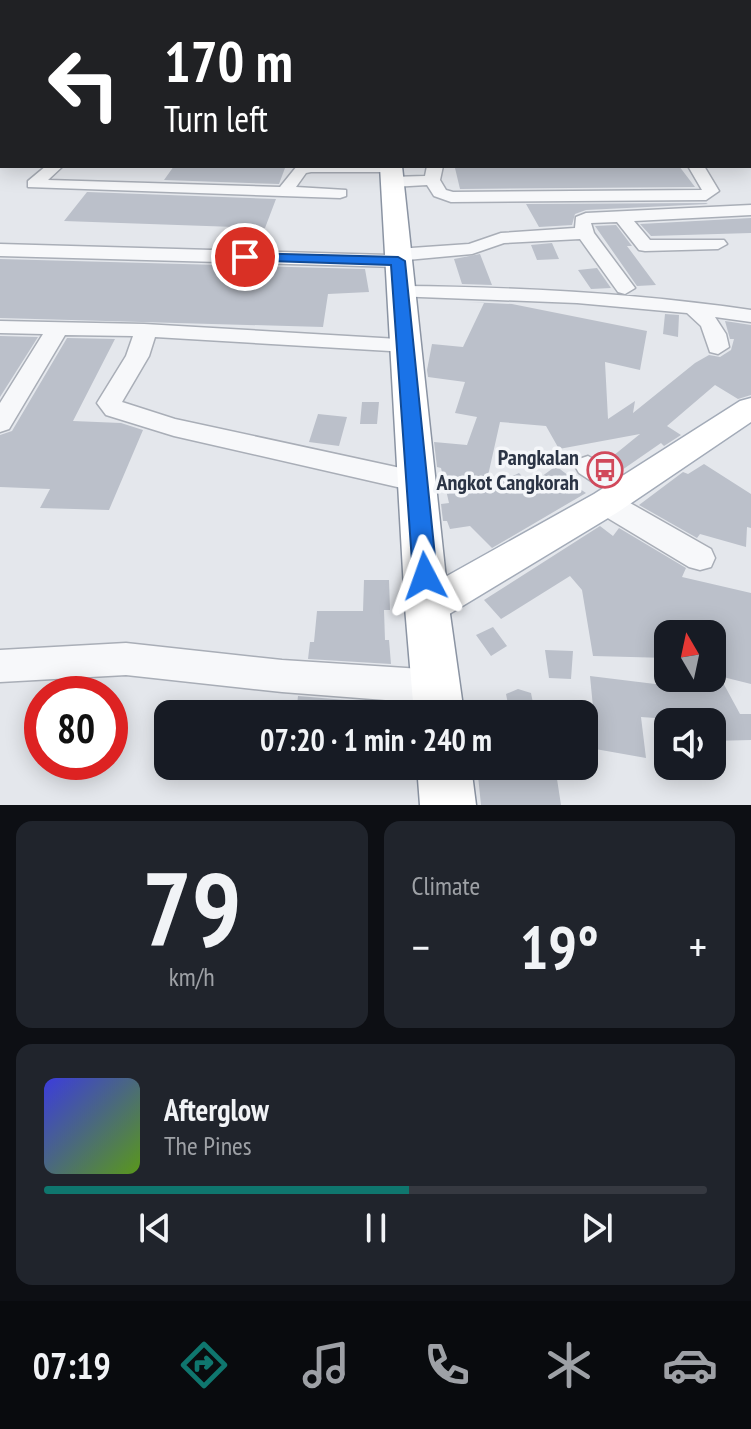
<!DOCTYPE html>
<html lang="en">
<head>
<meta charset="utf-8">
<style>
	:root { --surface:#171b24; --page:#20242c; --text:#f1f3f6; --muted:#9ea1a6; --line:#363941; --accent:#0f766e }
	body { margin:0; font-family:"PT Sans Narrow",sans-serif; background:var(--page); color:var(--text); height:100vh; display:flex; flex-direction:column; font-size:30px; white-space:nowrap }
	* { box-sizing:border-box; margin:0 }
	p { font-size:26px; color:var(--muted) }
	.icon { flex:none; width:44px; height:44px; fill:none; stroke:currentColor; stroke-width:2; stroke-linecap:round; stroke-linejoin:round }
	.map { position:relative; height:805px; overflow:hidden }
	.panel { display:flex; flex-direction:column; gap:16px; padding:16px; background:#0d0f14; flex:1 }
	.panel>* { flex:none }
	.top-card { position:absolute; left:0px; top:0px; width:752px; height:168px; box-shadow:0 4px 20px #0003; background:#202124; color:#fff; overflow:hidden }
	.needle { width:52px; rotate:351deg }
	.fabs { position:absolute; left:654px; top:620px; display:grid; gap:16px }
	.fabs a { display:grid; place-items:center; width:72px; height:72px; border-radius:16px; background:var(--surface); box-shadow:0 4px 20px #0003; font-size:40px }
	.speed { position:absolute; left:24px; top:676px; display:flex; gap:16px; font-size:40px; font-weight:700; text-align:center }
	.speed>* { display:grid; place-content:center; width:104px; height:104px; border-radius:50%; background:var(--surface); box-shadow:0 4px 20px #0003; line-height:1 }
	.speed .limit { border:12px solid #d22; background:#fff; color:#111 }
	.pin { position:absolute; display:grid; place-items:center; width:68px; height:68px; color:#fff; margin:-34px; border:4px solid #fff; border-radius:50%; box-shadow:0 2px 8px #0007 }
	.me { position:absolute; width:88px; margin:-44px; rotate:356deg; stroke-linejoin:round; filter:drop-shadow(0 0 6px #0008) }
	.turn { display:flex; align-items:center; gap:28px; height:168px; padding:0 32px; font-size:36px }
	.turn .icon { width:104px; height:104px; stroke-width:2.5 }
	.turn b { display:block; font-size:56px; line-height:68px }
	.big { font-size:60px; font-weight:600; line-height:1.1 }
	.panel .tile { flex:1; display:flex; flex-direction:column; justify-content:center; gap:12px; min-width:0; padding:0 28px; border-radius:16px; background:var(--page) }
	.panel .dial { align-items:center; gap:0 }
	.dial b { font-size:104px; line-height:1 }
	.song { display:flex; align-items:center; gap:24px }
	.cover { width:96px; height:96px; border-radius:12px; background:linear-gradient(135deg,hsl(240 70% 55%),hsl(90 70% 35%)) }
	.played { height:8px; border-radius:4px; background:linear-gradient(90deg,var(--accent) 55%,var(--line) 55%) }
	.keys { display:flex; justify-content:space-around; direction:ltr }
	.heat { display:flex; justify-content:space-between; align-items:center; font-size:44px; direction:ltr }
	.panel .tiles { flex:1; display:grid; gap:16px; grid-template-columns:1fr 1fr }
	.tile:last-child { grid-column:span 2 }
	.trip { position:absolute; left:154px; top:700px; width:444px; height:80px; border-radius:16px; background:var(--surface); box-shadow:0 4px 20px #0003; font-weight:600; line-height:80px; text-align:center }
	.dock { display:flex; height:128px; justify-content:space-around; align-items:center; background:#090b0e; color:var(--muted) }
	.dock .icon { width:56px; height:56px }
	.dock .active { color:var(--accent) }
	.dock b { font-size:36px; color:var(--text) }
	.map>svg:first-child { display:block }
	.building { fill:#bbc0ca }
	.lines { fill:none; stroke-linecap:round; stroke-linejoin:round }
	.minor-casing { stroke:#a9aeb7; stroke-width:3 }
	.major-casing { stroke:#a3abb8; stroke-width:3 }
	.highway-casing { stroke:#8b94a3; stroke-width:3 }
	.minor { fill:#f7f8fa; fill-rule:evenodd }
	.major { fill:#fff; fill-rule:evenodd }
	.highway { fill:#fff; fill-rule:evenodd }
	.route { fill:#1a73e8; stroke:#114b97; stroke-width:2 }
	.labels { text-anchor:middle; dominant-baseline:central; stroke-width:7; stroke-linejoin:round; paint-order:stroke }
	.poi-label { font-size:22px; font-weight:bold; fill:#2b3445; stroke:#f4f6f9; text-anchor:end }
</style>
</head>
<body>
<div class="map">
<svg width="751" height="805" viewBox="0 0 751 805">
	<rect width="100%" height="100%" fill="#e4e7ec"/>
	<path class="building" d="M174,166H217L285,168L279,184L164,180Z
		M679,166L695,187L460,189L455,168Z
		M87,192L276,199L265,228L64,221Z
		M706,203L708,204L586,210L575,214L572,225L539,227L526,204Z
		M751,218V233L651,236L640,224Z
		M616,225L632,246H627L656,285L637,286L595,226Z
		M552,243L559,259L537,260L531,245Z
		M480,254L492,285L462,284L454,259Z
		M0,259L365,269L369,292L328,294L323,327L0,318Z
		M597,268L611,288L591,289L578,270Z
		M468,302L512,304L647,331L640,370L605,362L608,419L635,401L633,413L695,363L709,355L720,357L731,350L734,339H730L725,321L751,325V395L738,399L715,385L667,426L681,435L664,446L661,443L622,470L608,460L640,434L559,449L546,426L500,422L485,489L519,473L530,485L556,466L569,476L565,479L586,493L492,548L470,526L450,529L447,521H443L441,504L449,503L441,468L437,467L434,442L467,445L477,417L455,413L465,382L428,377L427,370L432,344L463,347L484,303Z
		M665,314L679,315L678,337L663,334Z
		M0,336L38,337L0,397Z
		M67,338L115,339L73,421L121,423L143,430L109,510L40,508L50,489L0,487V435L12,431Z
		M362,402H379L377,424H360Z
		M318,414L347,417L339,446L309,442Z
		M704,464L751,494V528L747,527L746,547L700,534L697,538L639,505L683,472L688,474Z
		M600,526L613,536L619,528L686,568L682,577L751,593V684L723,677L714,631L668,621V658L593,656L582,590L570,576L501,619L484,600Z
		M364,580H389L390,610H384L385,640H389L391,664L308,659L310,642H314L317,611H363Z
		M493,627L507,646L491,656L476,635Z
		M545,650L573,651L571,679L549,678Z
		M590,676L704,690L700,682L721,679L740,714H751V740L712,741V722L641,717L646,758L584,747V725L595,728Z
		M518,689L531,693L535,713L510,714L506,694Z
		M298,696L393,704V714H296Z
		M477,766H555L561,805H481Z"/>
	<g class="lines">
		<defs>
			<path id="minor" d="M436,0H446V2H436Z
				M579,0H590L577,2Z
				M750,19H751V25H750Z
				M0,22H2V28H0Z
				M750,44H751V50H750Z
				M46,166H63L48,180L280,187L297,166L399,167L391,172H311L306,173L296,187L346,190V196L340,198L28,187V181Z
				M427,166H443L440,180L446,190L453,192L702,190L688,166H704L719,191L706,200L451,202L434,196L427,185L392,187L384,182L392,177L425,176Z
				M751,205V215L634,221L650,240H724L727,244L718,249L645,251L639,250L617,222L591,223L594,233L635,288L625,294L618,292L580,239L504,243L472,254L407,260L405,265L398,267L0,256V244L388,255L397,249L469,244L501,233L575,228L576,217L586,213Z
				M401,286C518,287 635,293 751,310V322L715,317L726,334L729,347L718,354L710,352L701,326L687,313L577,303L394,296L391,292L394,288Z
				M0,321L144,324L415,340L418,345L415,350L407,352L155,337L149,356L122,402L175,419L419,472L429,475L432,482L429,489L419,492L174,436L106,415L97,403L126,356L133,336L65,335L9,429L0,432V403L43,334L0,333Z
				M588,456L636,483L640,490L636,497L623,499L711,549L715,558L711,567L700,570L689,567L596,511L592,503L596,495L611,494L579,473L575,466L579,459Z
				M126,643L282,660L437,670L449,675L454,687L449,699L437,704L282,692L126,675L0,682V650Z"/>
			<path id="major" d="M751,398V422L618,512L441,619L427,624L413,619L407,607L413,595L594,494L740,401Z"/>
			<path id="highway" d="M372,0H384L385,2H373Z
				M380,166H402L449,607L464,714H414L405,607Z
				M417,766H471L476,805H420Z"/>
		</defs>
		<use href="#minor" class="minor-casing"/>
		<use href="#major" class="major-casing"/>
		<use href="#highway" class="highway-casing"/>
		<use href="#minor" class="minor"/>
		<use href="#major" class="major"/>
		<use href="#highway" class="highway"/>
	</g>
	<path class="route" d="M245,253L398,257L405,261L437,576L433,583L425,585L417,583L413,576L391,265L240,260V254Z"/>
	<defs>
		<symbol id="bus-ring" viewBox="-11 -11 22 22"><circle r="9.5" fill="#f4f6f9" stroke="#d1495b" stroke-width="1.5"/><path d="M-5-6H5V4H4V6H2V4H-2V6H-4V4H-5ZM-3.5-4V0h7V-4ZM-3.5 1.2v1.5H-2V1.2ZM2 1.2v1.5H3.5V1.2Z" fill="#d1495b"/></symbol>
	</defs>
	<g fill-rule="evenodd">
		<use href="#bus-ring" x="585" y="450" width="40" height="40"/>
	</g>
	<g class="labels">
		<g class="poi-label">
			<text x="579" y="457">Pangkalan<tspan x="579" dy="25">Angkot Cangkorah</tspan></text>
		</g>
	</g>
</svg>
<div class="fabs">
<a><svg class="needle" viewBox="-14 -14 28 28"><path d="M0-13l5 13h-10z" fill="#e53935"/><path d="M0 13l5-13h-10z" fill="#9ea1a6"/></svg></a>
<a><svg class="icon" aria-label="sound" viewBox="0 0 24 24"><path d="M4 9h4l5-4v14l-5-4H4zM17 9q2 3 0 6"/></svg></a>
</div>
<div class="speed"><div class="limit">80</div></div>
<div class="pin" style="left:245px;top:257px;background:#d93025"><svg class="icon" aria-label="arrive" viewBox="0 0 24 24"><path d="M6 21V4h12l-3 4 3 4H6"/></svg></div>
<svg class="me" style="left:425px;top:576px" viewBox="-20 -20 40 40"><path d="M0-17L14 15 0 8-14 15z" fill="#1a73e8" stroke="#fff" stroke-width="4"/></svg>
<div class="trip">07:20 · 1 min · 240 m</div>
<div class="top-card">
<div class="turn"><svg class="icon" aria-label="left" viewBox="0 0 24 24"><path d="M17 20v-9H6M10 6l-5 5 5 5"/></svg><div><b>170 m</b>Turn left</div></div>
</div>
</div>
<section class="panel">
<div class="tiles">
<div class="tile dial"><b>79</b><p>km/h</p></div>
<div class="tile"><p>Climate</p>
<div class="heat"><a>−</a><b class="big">19°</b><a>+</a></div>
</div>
<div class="tile">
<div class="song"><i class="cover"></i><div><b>Afterglow</b><p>The Pines</p></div></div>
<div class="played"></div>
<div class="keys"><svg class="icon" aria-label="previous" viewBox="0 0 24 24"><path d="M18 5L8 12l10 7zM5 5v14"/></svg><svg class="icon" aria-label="pause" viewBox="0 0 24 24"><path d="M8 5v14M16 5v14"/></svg><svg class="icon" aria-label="next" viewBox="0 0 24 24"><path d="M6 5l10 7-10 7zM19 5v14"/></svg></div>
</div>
</div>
</section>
<nav class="dock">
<b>07:19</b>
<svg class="icon active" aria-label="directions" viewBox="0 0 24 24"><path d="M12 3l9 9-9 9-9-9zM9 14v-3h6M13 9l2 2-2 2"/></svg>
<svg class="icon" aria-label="music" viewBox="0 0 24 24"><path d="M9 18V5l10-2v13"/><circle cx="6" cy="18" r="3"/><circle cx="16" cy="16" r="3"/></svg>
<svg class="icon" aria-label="phone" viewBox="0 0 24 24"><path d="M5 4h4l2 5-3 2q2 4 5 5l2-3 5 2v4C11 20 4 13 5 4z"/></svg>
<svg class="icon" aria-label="climate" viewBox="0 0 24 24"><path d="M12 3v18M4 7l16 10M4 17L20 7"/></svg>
<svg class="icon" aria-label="car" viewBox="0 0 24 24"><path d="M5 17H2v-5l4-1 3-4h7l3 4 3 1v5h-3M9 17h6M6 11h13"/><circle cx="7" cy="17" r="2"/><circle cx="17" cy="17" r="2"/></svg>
</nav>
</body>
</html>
